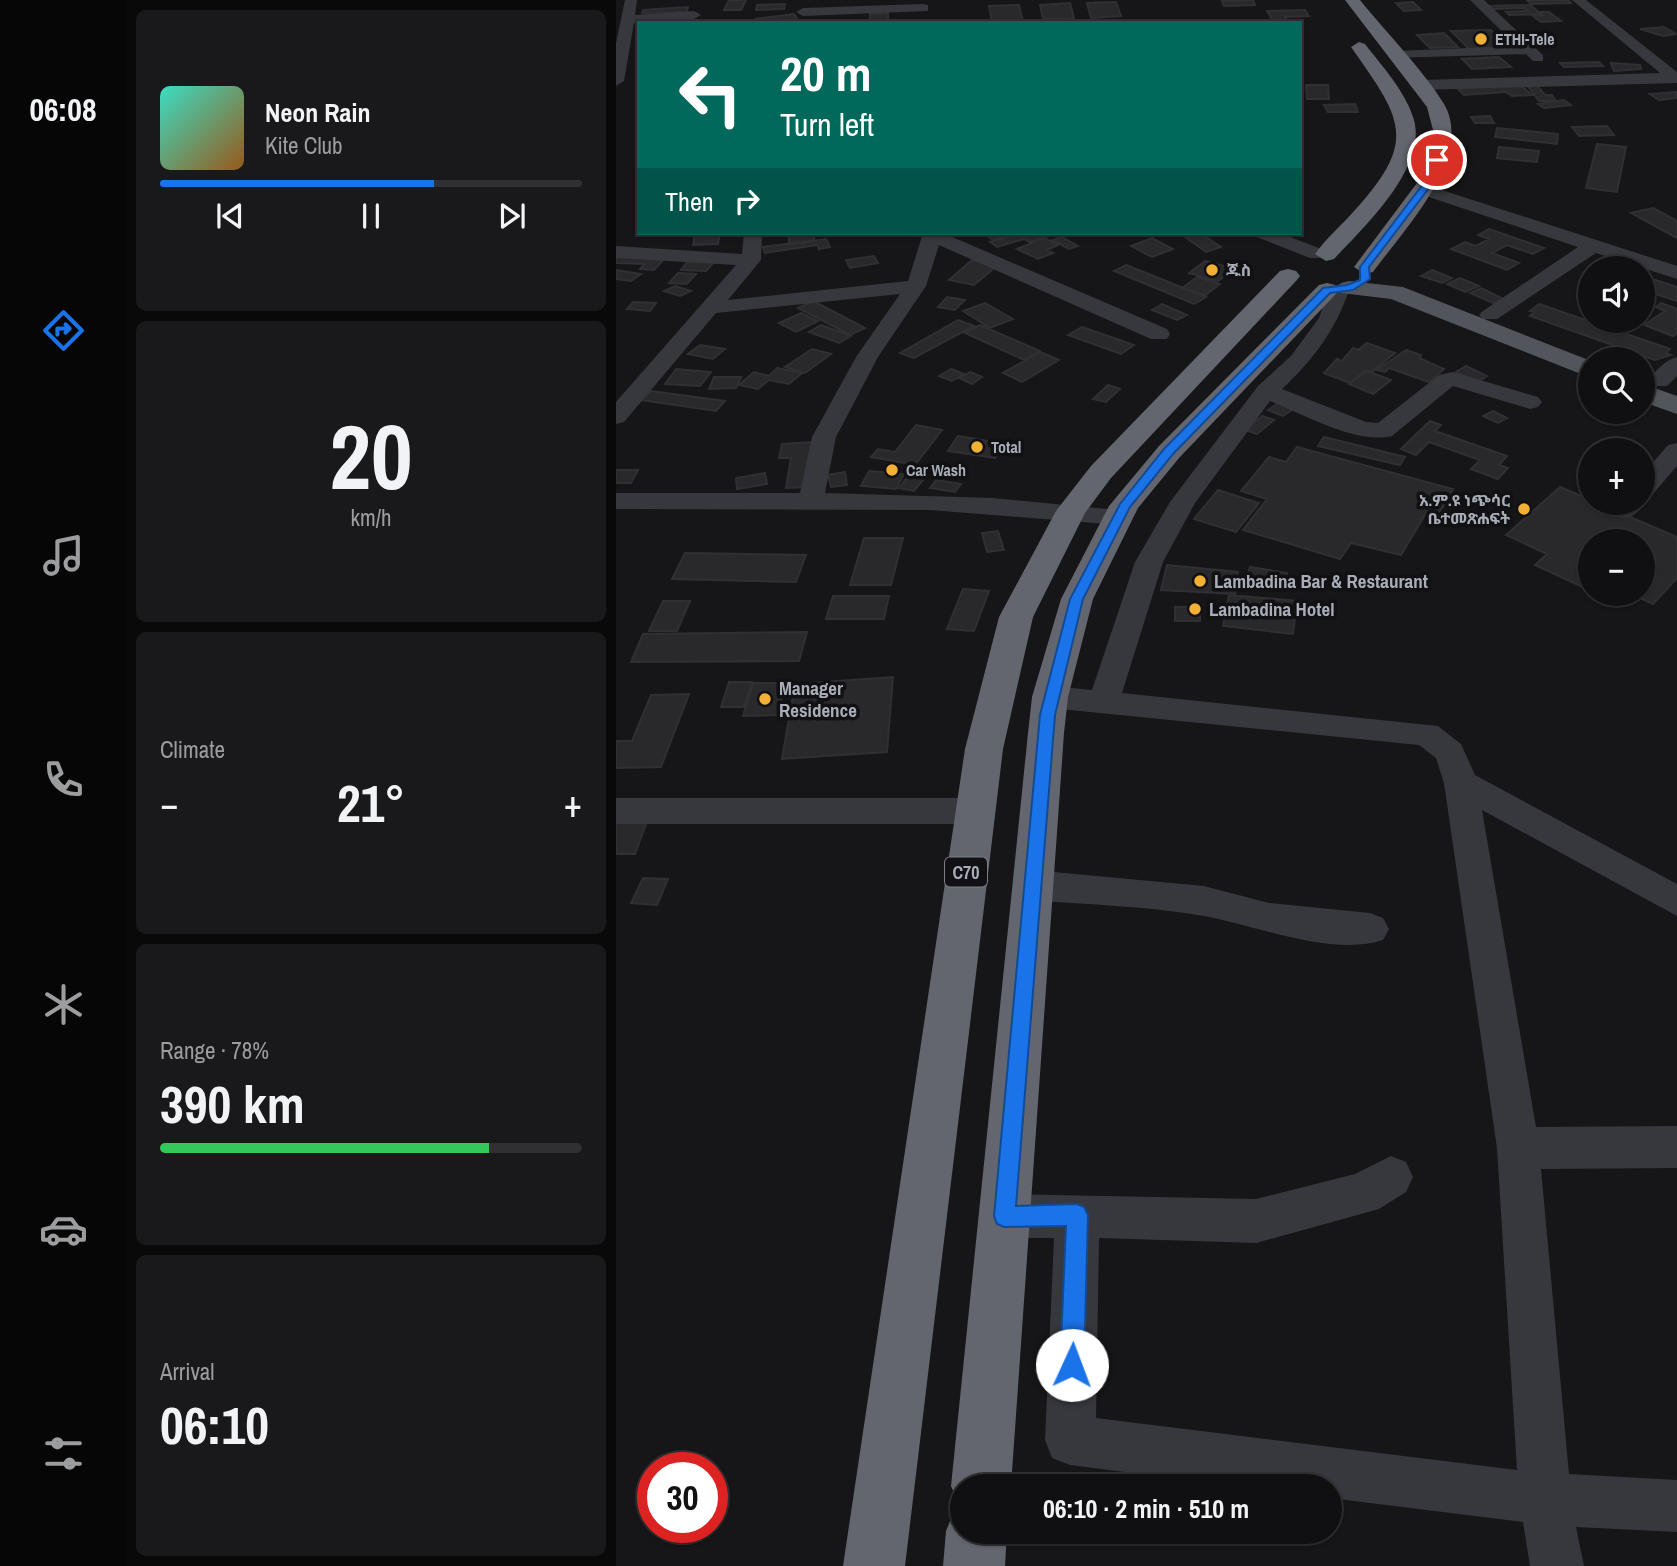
<!DOCTYPE html>
<html lang="en">
<head>
<meta charset="utf-8">
<style>
	:root { --surface:#101012; --page:#19191b; --text:#f1f3f6; --muted:#9c9d9f; --line:#303032; --accent:#1a73e8 }
	body { margin:0; font-family:"Archivo Narrow","Noto Sans Ethiopic",sans-serif; background:var(--page); color:var(--text); height:100vh; display:flex; flex-direction:column; font-size:26px; white-space:nowrap }
	* { box-sizing:border-box; margin:0 }
	p { font-size:23px; color:var(--muted) }
	.icon { flex:none; width:38px; height:38px; fill:none; stroke:currentColor; stroke-width:2; stroke-linecap:round; stroke-linejoin:round }
	.map { position:relative; flex:1; overflow:hidden }
	.details { display:flex; flex-direction:column; gap:10px; padding:10px; background:#09090a; width:490px }
	.details>* { flex:none }
	.banner { position:absolute; left:21px; top:21px; width:665px; height:214px; border-radius:0px; box-shadow:0 2px 5px #0004,0 0 0 2px var(--line); background:#00695c; color:#fff; overflow:hidden }
	.buttons { position:absolute; left:962px; top:256px; display:grid; gap:14px }
	.buttons a { display:grid; place-items:center; width:77px; height:77px; border-radius:50%; background:var(--surface); box-shadow:0 2px 5px #0004,0 0 0 2px var(--line); font-size:35px }
	.speed { position:absolute; left:21px; top:1452px; display:flex; gap:14px; font-size:35px; font-weight:700; text-align:center }
	.speed>* { display:grid; place-content:center; width:91px; height:91px; border-radius:50%; background:var(--surface); box-shadow:0 2px 5px #0004,0 0 0 2px var(--line); line-height:1 }
	.speed .limit { border:10px solid #d22; background:#fff; color:#111 }
	.pin { position:absolute; display:grid; place-items:center; width:60px; height:60px; color:#fff; margin:-30px; border:4px solid #fff; border-radius:50%; box-shadow:0 2px 7px #0007 }
	.me { position:absolute; width:77px; margin:-38px; rotate:2deg; stroke-linejoin:round; filter:drop-shadow(0 0 5px #0008) }
	.turn { display:flex; align-items:center; gap:24px; height:147px; padding:0 28px; font-size:32px }
	.turn .icon { width:91px; height:91px; stroke-width:2.5 }
	.turn b { display:block; font-size:49px; line-height:60px }
	.then { display:flex; align-items:center; height:66px; padding:0 28px; background:#0003; gap:14px; font-size:26px }
	.big { font-size:52px; font-weight:700; line-height:1.1 }
	.details .card { flex:1; display:flex; flex-direction:column; justify-content:center; gap:10px; min-width:0; padding:0 24px; border-radius:10px; background:var(--page) }
	.details .dial { align-items:center; gap:0 }
	.dial b { font-size:91px; line-height:1 }
	.song { display:flex; align-items:center; gap:21px }
	.cover { width:84px; height:84px; border-radius:10px; background:linear-gradient(135deg,hsl(170 70% 55%),hsl(30 70% 35%)) }
	.played { height:7px; border-radius:4px; background:linear-gradient(90deg,var(--accent) 65%,var(--line) 65%) }
	.keys { display:flex; justify-content:space-around; direction:ltr }
	.heat { display:flex; justify-content:space-between; align-items:center; font-size:38px; direction:ltr }
	.charge { height:10px; border-radius:5px; background:linear-gradient(90deg,#34c759 78%,var(--line) 0) }
	.trip { position:absolute; left:334px; top:1474px; width:392px; height:70px; border-radius:35px; background:var(--surface); box-shadow:0 2px 5px #0004,0 0 0 2px var(--line); font-weight:700; line-height:70px; text-align:center }
	main { display:flex; flex:1; min-height:0 }
	.menu { display:flex; flex-direction:column; width:126px; justify-content:space-around; align-items:center; background:#060607; color:var(--muted) }
	.menu .icon { width:49px; height:49px }
	.menu .active { color:var(--accent) }
	.menu b { font-size:32px; color:var(--text) }
	.map>svg:first-child { display:block }
	.building { fill:#29292c; stroke:#303034; stroke-width:2 }
	.lines { fill:none; stroke-linecap:round; stroke-linejoin:round }
	.minor { fill:#37383d; fill-rule:evenodd }
	.major { fill:#53555c; fill-rule:evenodd }
	.highway { fill:#63666e; fill-rule:evenodd }
	.route { fill:#1a73e8; stroke:#114b97; stroke-width:2 }
	.poi-dot { fill:#f2b134; stroke:#111113; stroke-width:2.5 }
	.labels { text-anchor:middle; dominant-baseline:central; stroke-width:7; stroke-linejoin:round; paint-order:stroke }
	.far-poi-label { font-size:16px; font-weight:bold; fill:#a8adb8; stroke:#111113; text-anchor:start }
	.shield { fill:#111113; stroke:#7b7e86; stroke-width:2 }
	.shield-label { font-size:18px; font-weight:bold; fill:#a8adb8 }
	.poi-label { font-size:19px; font-weight:bold; fill:#a8adb8; stroke:#111113; text-anchor:start }
</style>
</head>
<body>
<main>
<nav class="menu">
<b>06:08</b>
<svg class="icon active" aria-label="directions" viewBox="0 0 24 24"><path d="M12 3l9 9-9 9-9-9zM9 14v-3h6M13 9l2 2-2 2"/></svg>
<svg class="icon" aria-label="music" viewBox="0 0 24 24"><path d="M9 18V5l10-2v13"/><circle cx="6" cy="18" r="3"/><circle cx="16" cy="16" r="3"/></svg>
<svg class="icon" aria-label="phone" viewBox="0 0 24 24"><path d="M5 4h4l2 5-3 2q2 4 5 5l2-3 5 2v4C11 20 4 13 5 4z"/></svg>
<svg class="icon" aria-label="climate" viewBox="0 0 24 24"><path d="M12 3v18M4 7l16 10M4 17L20 7"/></svg>
<svg class="icon" aria-label="car" viewBox="0 0 24 24"><path d="M5 17H2v-5l4-1 3-4h7l3 4 3 1v5h-3M9 17h6M6 11h13"/><circle cx="7" cy="17" r="2"/><circle cx="17" cy="17" r="2"/></svg>
<svg class="icon" aria-label="filters" viewBox="0 0 24 24"><path d="M4 7h16M4 17h16"/><circle cx="9" cy="7" r="2"/><circle cx="15" cy="17" r="2"/></svg>
</nav>
<section class="details">
<div class="card">
<div class="song"><i class="cover"></i><div><b>Neon Rain</b><p>Kite Club</p></div></div>
<div class="played"></div>
<div class="keys"><svg class="icon" aria-label="previous" viewBox="0 0 24 24"><path d="M18 5L8 12l10 7zM5 5v14"/></svg><svg class="icon" aria-label="pause" viewBox="0 0 24 24"><path d="M8 5v14M16 5v14"/></svg><svg class="icon" aria-label="next" viewBox="0 0 24 24"><path d="M6 5l10 7-10 7zM19 5v14"/></svg></div>
</div>
<div class="card dial"><b>20</b><p>km/h</p></div>
<div class="card"><p>Climate</p>
<div class="heat"><a>−</a><b class="big">21°</b><a>+</a></div>
</div>
<div class="card"><p>Range · 78%</p><b class="big">390 km</b><div class="charge"></div></div>
<div class="card"><p>Arrival</p><b class="big">06:10</b></div>
</section>
<div class="map">
<svg width="1061" height="1566" viewBox="0 0 1061 1566">
	<rect width="100%" height="100%" fill="#161618"/>
	<path class="building" d="M113,0H130L125,10H108Z
		M637,0L639,5L608,6L606,1Z
		M911,0H952L955,3L915,4Z
		M500,2L505,16L475,18L471,3Z
		M797,2L805,10L788,11L780,3Z
		M454,3L458,18L427,19L424,5Z
		M169,4L168,9L140,10L141,5Z
		M403,5L407,21L376,22L373,6Z
		M914,5L925,14L893,15L890,12L912,11L908,8L876,9L873,6Z
		M72,7L71,12L26,13L27,10Z
		M689,10L693,16L669,17L673,23L633,22L657,21L651,11Z
		M923,12H933L945,21L925,22L916,15H927Z
		M272,13V22H254V14Z
		M178,14L182,20L151,23L139,19Z
		M1048,27L1060,34L1047,36L1024,29Z
		M875,30L895,47L853,49L835,31Z
		M828,33L842,47L814,48L801,35Z
		M883,57L895,67L856,69L846,59Z
		M983,62L987,66L948,67L944,63Z
		M995,63L1024,65L1025,69L998,71Z
		M903,84L916,95L896,96L890,92L848,95L842,89Z
		M690,85H712L713,99H691Z
		M911,85H921L929,95H936L940,101H923Z
		M1060,92L1061,98L1043,100L1034,94Z
		M948,100L955,105L928,108L922,104Z
		M739,104L742,112H712L708,105Z
		M874,116L878,123H859L855,117Z
		M991,126L998,135L963,136L956,127Z
		M881,128L942,134L941,144L879,137Z
		M981,144L1010,147L1001,192L970,188Z
		M883,147L923,151L921,162L881,158Z
		M1037,208L1061,221V238L1015,213Z
		M873,229L928,248L917,254L891,245L876,253L903,263L891,270L835,249L849,242L860,246L873,239L862,235Z
		M104,233L102,244L77,245L79,234Z
		M366,233H396L398,234L377,240Z
		M406,233H422L430,237L413,242L408,239L381,247L374,242Z
		M584,233L605,247L590,252L569,237Z
		M198,234V241L173,244V236Z
		M446,237L462,246L453,249L436,240Z
		M428,238L442,245L431,250L437,253L422,259L401,249Z
		M536,238L557,249L536,257L515,246Z
		M210,239L214,247L203,249L201,245L149,253L147,247Z
		M258,256L262,263L234,268L230,260Z
		M0,257L48,259L38,270L24,269L29,264L0,263Z
		M356,260L382,265L358,285L333,280Z
		M72,261L98,262L90,271L65,270Z
		M589,261L618,269L602,281L573,273Z
		M510,265L590,297L578,304L498,271Z
		M0,270L25,274L15,281L0,279Z
		M816,270L836,278L826,283L805,276Z
		M62,273L80,274L71,284L53,283Z
		M1027,276L1061,287V301L1027,290Z
		M581,277L604,284L590,295L566,288Z
		M844,278L863,286L849,292L831,284Z
		M59,286L75,291L64,296L48,291Z
		M865,288L887,299L877,303L854,293Z
		M331,297L349,300L339,310L322,307Z
		M197,301L249,328L234,335L182,308Z
		M17,302L40,303L34,311L11,309Z
		M369,303L397,319L374,328L347,311Z
		M1045,303L1061,309V333L1057,336L1028,325L1049,311L1040,307Z
		M546,304L571,315L561,320L536,310Z
		M923,304L1054,349L1050,353L1055,355L1039,360L914,316L919,312L914,311Z
		M185,313L202,321L180,332L163,323Z
		M342,320L358,326L298,358L284,353Z
		M205,325L235,336L223,343L193,332Z
		M364,325L424,351L408,360L349,333Z
		M466,327L518,345L505,354L452,335Z
		M751,343L779,353L756,372L750,370L734,383L708,373L721,359L726,361L737,348L742,350Z
		M84,345L109,349L97,359L72,354Z
		M196,349L215,354L189,373L169,367Z
		M790,350L805,355L803,358L828,369L813,382L773,368L769,372L761,370Z
		M424,352L443,360L406,382L387,373Z
		M850,366L871,376L861,382L840,372Z
		M161,368L186,373L173,384L153,380L142,389L123,385L138,372L153,376Z
		M60,369L95,372L84,386L49,384Z
		M335,369L348,374L336,381L323,376Z
		M751,371L775,380L757,394L733,384Z
		M354,372L366,377L356,384L343,378Z
		M98,377H125L120,388L93,389Z
		M492,385L504,389L490,402L477,399Z
		M35,391L109,401L100,411L25,400Z
		M664,402L679,408L667,416L652,410Z
		M877,411L891,418L882,423L867,416Z
		M646,416L658,420L641,434L629,430Z
		M814,421L825,425L819,431L891,456L883,465L892,468L882,479L855,469L864,460L813,442L800,455L785,449Z
		M300,425L326,430L299,465L255,457L262,449L279,452Z
		M342,436L389,444L379,458L332,451Z
		M708,437L789,457L784,465L702,446Z
		M197,442L190,487L170,488L175,458H163L166,444Z
		M681,447L837,489L821,516L810,513L785,555L735,543L724,559L627,530L651,499L625,491L653,457L670,462Z
		M0,470H22L15,483H0Z
		M253,471L288,474L280,489L245,486Z
		M229,472L231,485L215,487L212,475Z
		M149,473L151,484L121,489L120,478Z
		M292,476L308,479L298,491L283,488Z
		M320,480L345,484L339,492L314,488Z
		M944,487L1061,537V578L1037,604L1013,593H1027V541H975V591L919,565L931,554L890,535Z
		M602,490L643,503L620,532L578,519Z
		M382,531L388,550L371,552L366,533Z
		M248,538H287L275,585H234Z
		M69,553L190,555L180,582L56,579Z
		M551,565L622,572L619,594L545,590Z
		M634,567L671,573L668,584L630,578Z
		M347,589L373,591L358,631L331,629Z
		M613,595L681,601L677,634L607,626Z
		M217,596H273L268,619H210Z
		M47,601H74L61,631H33Z
		M559,607H584V621H559Z
		M191,632L183,661L15,662L27,634Z
		M277,677L271,752L166,759L179,684Z
		M113,682H136L128,707H105Z
		M137,683H170L161,715L127,716Z
		M73,694L45,767L0,768V741H16L35,695Z
		M33,816L19,854H0V824Z
		M27,878L52,879L41,905L15,903Z"/>
	<g class="lines">
		<path class="minor" d="M9,0H21L19,15L78,11L85,15L78,19L18,23L8,81L0,86V43Z
			M854,0H868L927,55V61H917L910,54L775,58L773,55L780,51L901,46Z
			M956,0H970L1061,72V83L804,90L796,85L804,80L1044,73Z
			M307,4L312,5V11L187,16L180,12L187,8Z
			M807,184L1061,266V279L980,253L881,319H867L863,315L867,311L962,247L801,193L798,189Z
			M128,233H146L145,260L112,300L292,281L307,233H327L551,329L554,334L551,339H535L323,245L310,286L262,357L220,437L209,493L377,498L512,511L516,517L512,523L503,525L314,510L0,509V493H184L196,437L240,357L284,294L100,313L8,422L0,424V402L120,265L0,258V246L126,254Z
			M639,233H664L708,250L711,254L708,258H694L641,237Z
			M723,284L733,290C720,330 696,361 666,389L750,422L762,423L823,375L837,372L922,397L926,402L922,407L914,409L837,386L776,436C741,445 687,414 654,401L579,503L547,562L506,693L822,726L845,744L859,775L1061,884V916L866,810L920,1127L1061,1126V1168L925,1169L953,1474L1061,1480V1532L960,1527L968,1566H914L907,1522L714,1498V1486H618L454,1465L436,1458L429,1440L438,1238H388L372,1232L366,1216L372,1200L388,1194L640,1199L739,1174L775,1156L790,1162L797,1177L790,1192L763,1209L640,1243L483,1238L480,1418L901,1470L881,1148L828,783L820,758L803,745L434,708L423,705L418,697L423,689L434,686L476,690L519,562L554,502L642,386L675,356L703,318L713,290Z
			M1061,357V376L1051,386H1035L1032,381C1039,371 1049,360 1061,357Z
			M1061,443V466L1036,495L1027,498V474L1052,445Z
			M1027,498L1030,502C1021,514 1015,520 1000,517L996,511L1003,502H1027Z
			M0,798H358L370,802L375,811L370,820L358,824H0Z
			M416,870L588,886L653,903L754,913L767,918L773,929L767,940C717,957 638,925 588,916C532,906 473,905 416,900L403,895L398,885L403,875Z"/>
		<path class="major" d="M733,281L787,287L975,361V378L775,299L725,293L721,288L725,283Z
			M1027,384L1061,396V414L1027,402Z"/>
		<path class="highway" d="M729,0H744C769,31 808,71 828,104C859,157 786,232 757,272L749,274L738,267L801,183L811,160L817,130L811,107Z
			M743,42L749,44C766,66 790,92 798,120C811,168 748,227 718,259L710,261L699,254C710,238 726,225 739,210C804,139 784,117 735,47Z
			M672,269L680,271L684,276L680,281L495,478L469,513L417,617L387,749L289,1566H227L349,749L383,617L440,511L475,466L664,271Z
			M711,283L719,285L723,290L719,295L563,458L522,508L477,599L452,697L448,733L395,1486H346V1531H391L389,1566H327L330,1531L339,1509L344,1507L335,1486L412,733L416,697L445,599L493,506L543,446L703,285Z"/>
	</g>
	<path class="route" d="M818,158L825,160L816,184L753,267L754,279L737,290L714,293L557,454L514,507L467,599L439,715L400,1206L461,1204L468,1207L472,1215L468,1365L464,1373L456,1376L448,1373L444,1365L450,1226L388,1227L381,1224L378,1216L424,715L454,599L504,504L548,449L707,288L731,285L744,280V267L807,184Z"/>
	<g class="poi-dot">
		<circle cx="865" cy="39" r="7"/>
		<circle cx="596" cy="270" r="7"/>
		<circle cx="361" cy="447" r="7"/>
		<circle cx="276" cy="470" r="7"/>
		<circle cx="908" cy="509" r="7"/>
		<circle cx="584" cy="581" r="7"/>
		<circle cx="579" cy="609" r="7"/>
		<circle cx="149" cy="699" r="7"/>
	</g>
	<g class="labels">
		<g class="far-poi-label">
			<text x="879" y="39">ETHI-Tele</text>
			<text x="610" y="270">ጁስ</text>
			<text x="375" y="447">Total</text>
			<text x="290" y="470">Car Wash</text>
			<text x="894" y="500" text-anchor="end">አ.ም.ዩ ነጭሳር<tspan x="894" dy="18">ቤተመጽሐፍት</tspan></text>
		</g>
		<rect class="shield" x="329" y="857.5" width="42" height="29" rx="5"/>
		<g class="shield-label">
			<text x="350" y="872">C70</text>
		</g>
		<g class="poi-label">
			<text x="598" y="581">Lambadina Bar &amp; Restaurant</text>
			<text x="593" y="609">Lambadina Hotel</text>
			<text x="163" y="688">Manager<tspan x="163" dy="22">Residence</tspan></text>
		</g>
	</g>
</svg>
<div class="buttons">
<a><svg class="icon" aria-label="sound" viewBox="0 0 24 24"><path d="M4 9h4l5-4v14l-5-4H4zM17 9q2 3 0 6"/></svg></a>
<a><svg class="icon" aria-label="search" viewBox="0 0 24 24"><circle cx="10" cy="10" r="6"/><path d="M15 15l6 6"/></svg></a>
<a>+</a>
<a>−</a>
</div>
<div class="speed"><div class="limit">30</div></div>
<div class="pin" style="left:821px;top:160px;background:#d93025"><svg class="icon" aria-label="arrive" viewBox="0 0 24 24"><path d="M6 21V4h12l-3 4 3 4H6"/></svg></div>
<svg class="me" style="left:456px;top:1365px" viewBox="-20 -20 40 40"><circle r="19" fill="#fff"/><path d="M0-13L10 11 0 6-10 11z" fill="#1a73e8"/></svg>
<div class="trip">06:10 · 2 min · 510 m</div>
<div class="banner">
<div class="turn"><svg class="icon" aria-label="left" viewBox="0 0 24 24"><path d="M17 20v-9H6M10 6l-5 5 5 5"/></svg><div><b>20 m</b>Turn left</div></div>
<div class="then">Then<svg class="icon" aria-label="right" viewBox="0 0 24 24"><path d="M7 20v-9h11M14 6l5 5-5 5"/></svg></div>
</div>
</div>
</main>
</body>
</html>
